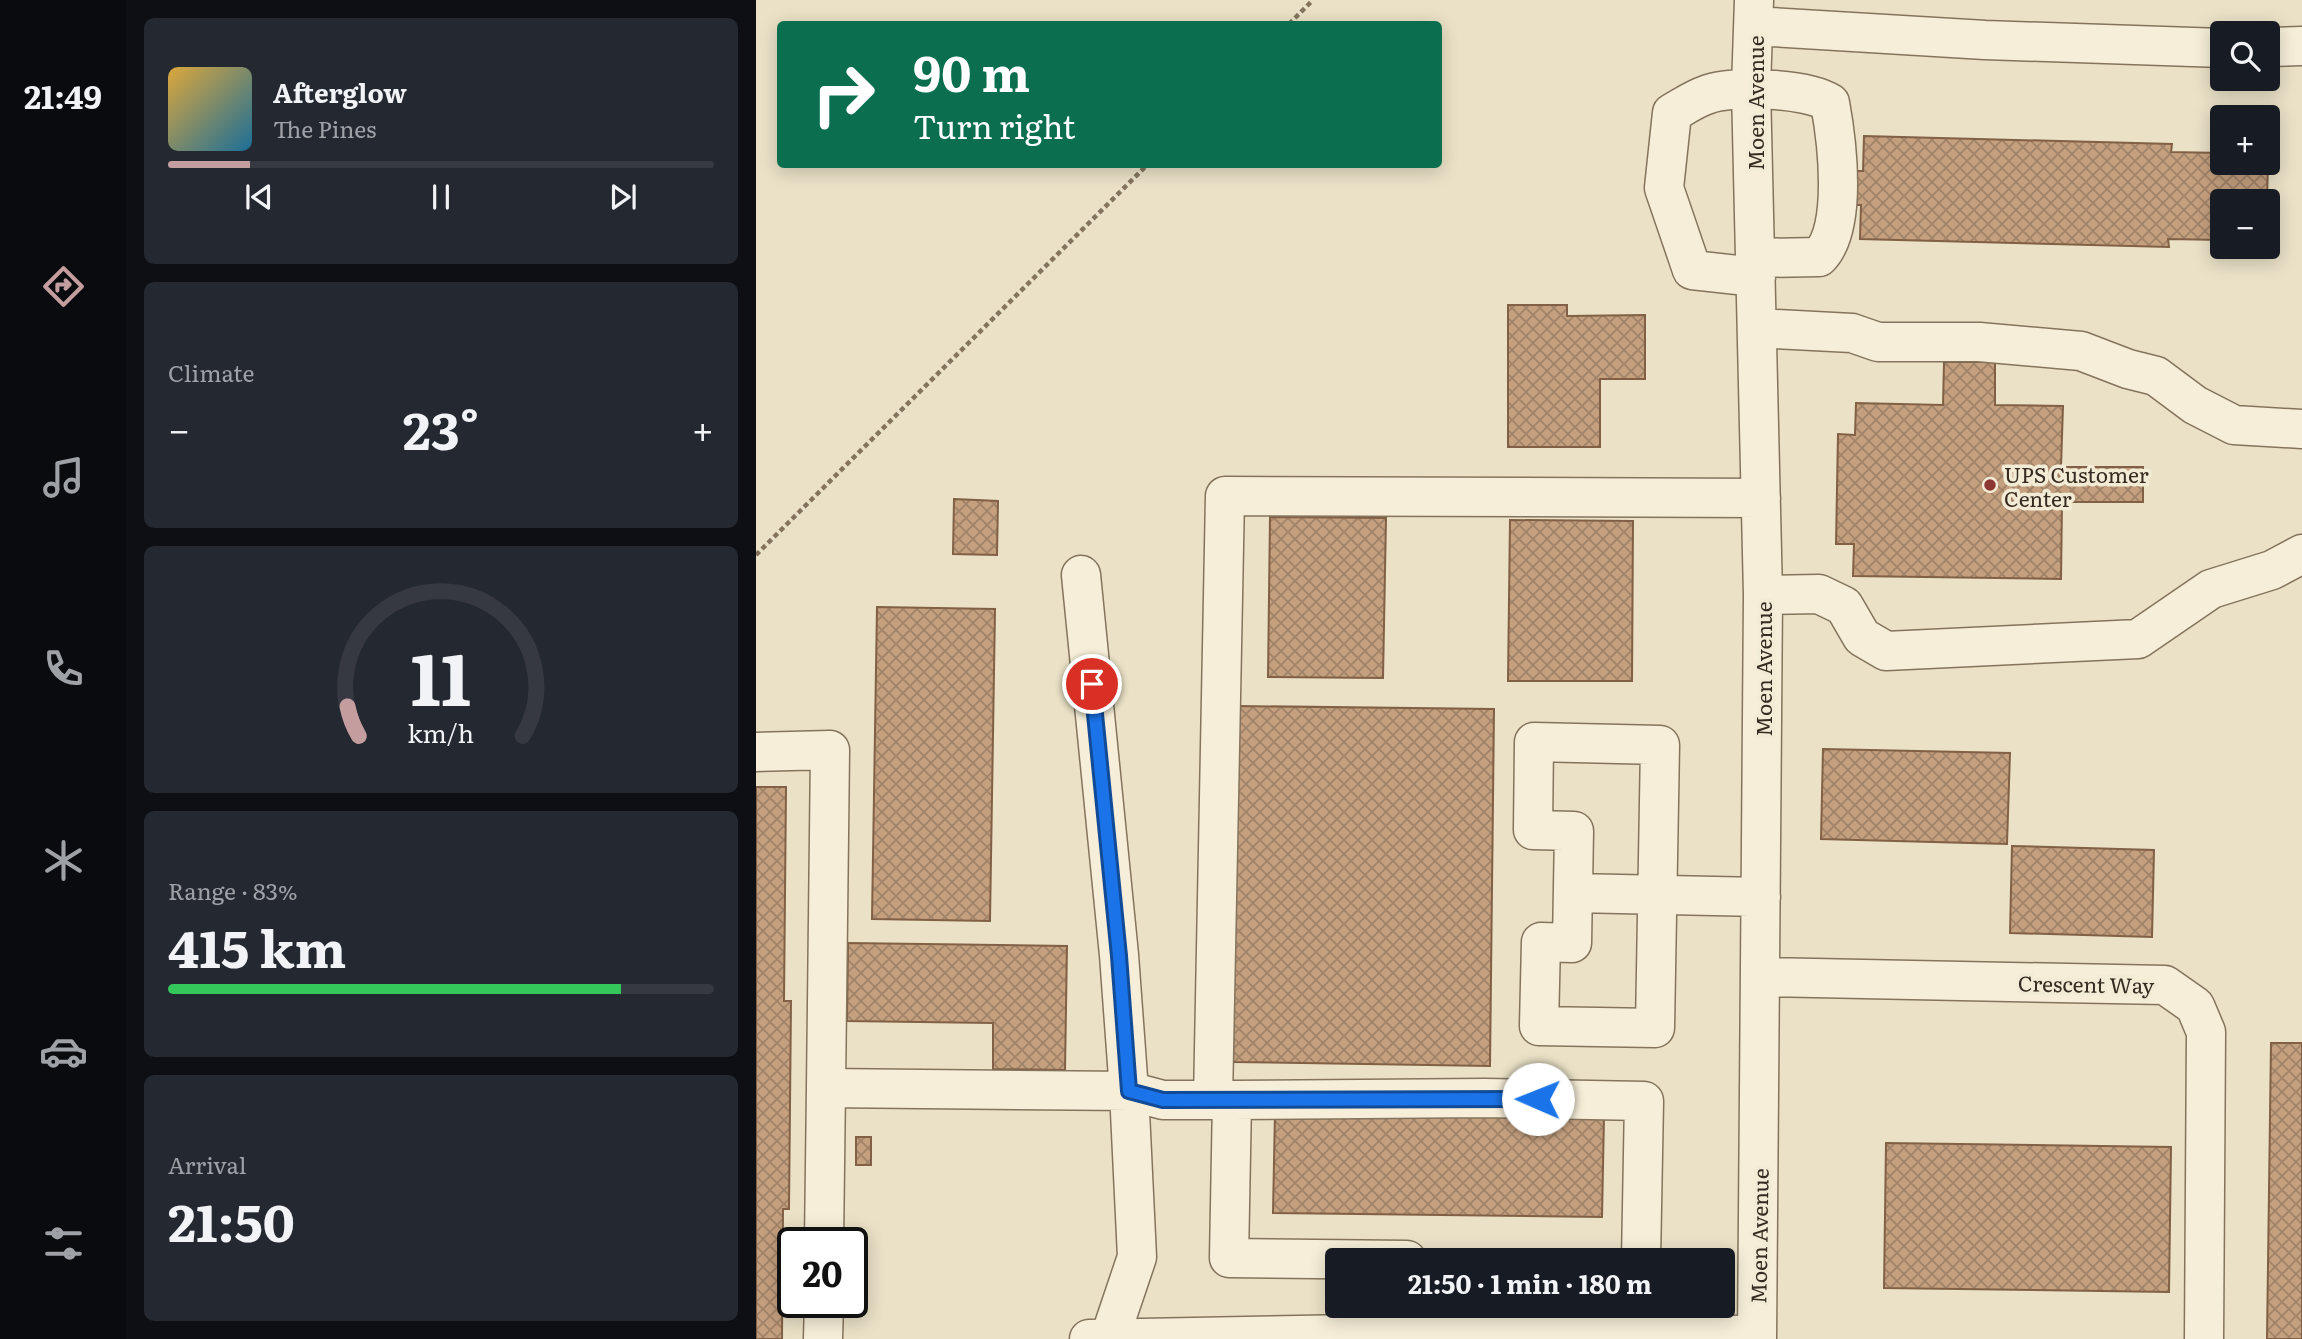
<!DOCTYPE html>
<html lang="en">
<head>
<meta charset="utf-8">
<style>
	:root { --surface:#171b24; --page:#242831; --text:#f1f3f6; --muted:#9ea1a6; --line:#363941; --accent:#c49e9e }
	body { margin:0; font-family:Literata,serif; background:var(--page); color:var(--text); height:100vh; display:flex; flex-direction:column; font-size:26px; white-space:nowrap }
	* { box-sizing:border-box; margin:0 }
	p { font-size:23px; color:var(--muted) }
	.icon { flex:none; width:38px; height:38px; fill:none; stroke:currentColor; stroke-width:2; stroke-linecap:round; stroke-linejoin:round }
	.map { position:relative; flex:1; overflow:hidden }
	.sheet { display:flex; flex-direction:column; gap:18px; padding:18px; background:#0d0f14; width:630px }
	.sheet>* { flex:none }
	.banner { position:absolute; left:21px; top:21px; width:665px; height:147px; border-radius:7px; box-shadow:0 4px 18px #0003; background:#0b6e4f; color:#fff; overflow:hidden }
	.controls { position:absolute; left:1454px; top:21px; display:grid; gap:14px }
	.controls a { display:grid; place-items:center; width:70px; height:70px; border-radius:7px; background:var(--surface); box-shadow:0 4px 18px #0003; font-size:35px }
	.speed { position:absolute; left:21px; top:1227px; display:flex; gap:14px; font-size:35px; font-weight:700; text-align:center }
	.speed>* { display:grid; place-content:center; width:91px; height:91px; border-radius:50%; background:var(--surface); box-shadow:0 4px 18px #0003; line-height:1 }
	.speed .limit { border:4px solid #111; border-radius:10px; background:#fff; color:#111 }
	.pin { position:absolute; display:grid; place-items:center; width:60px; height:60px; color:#fff; margin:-30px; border:4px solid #fff; border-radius:50%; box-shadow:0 2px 7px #0007 }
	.me { position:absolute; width:77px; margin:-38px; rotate:271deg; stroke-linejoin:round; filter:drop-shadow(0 0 5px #0008) }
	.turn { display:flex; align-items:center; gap:24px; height:147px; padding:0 21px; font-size:32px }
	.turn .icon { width:91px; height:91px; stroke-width:2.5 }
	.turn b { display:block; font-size:49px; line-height:60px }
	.big { font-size:52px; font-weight:700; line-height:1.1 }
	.sheet .tile { flex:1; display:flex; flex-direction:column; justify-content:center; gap:10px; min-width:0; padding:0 24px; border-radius:10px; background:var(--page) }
	.sheet .dial { align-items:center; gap:0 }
	.dial svg { height:182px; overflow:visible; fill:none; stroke:var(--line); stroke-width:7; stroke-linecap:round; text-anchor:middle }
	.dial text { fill:var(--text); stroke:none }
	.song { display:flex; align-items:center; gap:21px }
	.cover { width:84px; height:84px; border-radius:10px; background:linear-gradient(135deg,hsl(40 70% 55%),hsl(200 70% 35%)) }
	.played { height:7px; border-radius:4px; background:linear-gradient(90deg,var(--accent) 15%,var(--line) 15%) }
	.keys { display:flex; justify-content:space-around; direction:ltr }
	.heat { display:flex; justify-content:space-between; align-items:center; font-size:38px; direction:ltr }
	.charge { height:10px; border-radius:5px; background:linear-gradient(90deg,#34c759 83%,var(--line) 0) }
	.trip { position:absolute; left:569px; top:1248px; width:410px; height:70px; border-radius:7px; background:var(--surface); box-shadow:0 4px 18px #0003; font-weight:700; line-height:70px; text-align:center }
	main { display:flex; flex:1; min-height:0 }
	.dock { display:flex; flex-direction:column; width:126px; justify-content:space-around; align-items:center; background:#090b0e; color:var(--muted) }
	.dock .icon { width:49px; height:49px }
	.dock .on { color:var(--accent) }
	.dock b { font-size:32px; color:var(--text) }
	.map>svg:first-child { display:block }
	.building { fill:url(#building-cross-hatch); stroke:#816045; stroke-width:2 }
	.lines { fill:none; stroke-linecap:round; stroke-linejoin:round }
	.minor-casing { stroke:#84745d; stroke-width:41 }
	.path { stroke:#84745d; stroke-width:4.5; stroke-dasharray:5 3.5; stroke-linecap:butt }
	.minor { stroke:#f6eed8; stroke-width:38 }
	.route-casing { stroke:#114b97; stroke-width:18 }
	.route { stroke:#1a73e8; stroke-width:12 }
	.poi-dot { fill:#8d3733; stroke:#f2ebd5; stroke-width:2.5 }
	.labels { text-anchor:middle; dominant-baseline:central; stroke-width:7; stroke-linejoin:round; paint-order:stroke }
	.street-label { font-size:21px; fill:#352b20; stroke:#f2ebd5 }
	.poi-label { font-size:21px; fill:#352b20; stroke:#f2ebd5; text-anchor:start }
</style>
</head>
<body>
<main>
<nav class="dock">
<b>21:49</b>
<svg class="icon on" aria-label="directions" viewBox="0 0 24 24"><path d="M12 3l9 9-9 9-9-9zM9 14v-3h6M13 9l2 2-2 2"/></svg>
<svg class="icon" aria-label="music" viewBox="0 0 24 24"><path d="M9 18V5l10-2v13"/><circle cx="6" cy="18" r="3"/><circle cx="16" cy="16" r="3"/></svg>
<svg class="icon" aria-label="phone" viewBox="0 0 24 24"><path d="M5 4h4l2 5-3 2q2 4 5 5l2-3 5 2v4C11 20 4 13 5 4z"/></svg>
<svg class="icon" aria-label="climate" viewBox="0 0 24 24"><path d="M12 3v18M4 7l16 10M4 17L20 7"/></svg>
<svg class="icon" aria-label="car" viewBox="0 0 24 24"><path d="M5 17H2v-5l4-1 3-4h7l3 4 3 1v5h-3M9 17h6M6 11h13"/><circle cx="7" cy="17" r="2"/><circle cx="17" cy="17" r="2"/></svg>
<svg class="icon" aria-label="filters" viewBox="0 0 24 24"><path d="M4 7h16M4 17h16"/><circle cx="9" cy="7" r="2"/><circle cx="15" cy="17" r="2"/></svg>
</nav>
<section class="sheet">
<div class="tile">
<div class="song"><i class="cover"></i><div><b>Afterglow</b><p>The Pines</p></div></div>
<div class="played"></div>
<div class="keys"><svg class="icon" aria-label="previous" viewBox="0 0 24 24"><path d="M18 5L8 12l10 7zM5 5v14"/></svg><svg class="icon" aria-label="pause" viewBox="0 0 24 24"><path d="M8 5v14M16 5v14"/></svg><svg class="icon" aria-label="next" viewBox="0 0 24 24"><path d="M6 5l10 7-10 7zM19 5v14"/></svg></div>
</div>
<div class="tile"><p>Climate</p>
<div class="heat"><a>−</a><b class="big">23°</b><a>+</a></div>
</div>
<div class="tile dial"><svg viewBox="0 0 100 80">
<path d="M14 69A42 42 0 1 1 86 69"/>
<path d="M14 69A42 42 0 0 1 9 56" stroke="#c49e9e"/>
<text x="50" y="56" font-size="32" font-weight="700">11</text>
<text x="50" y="72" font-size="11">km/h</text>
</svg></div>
<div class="tile"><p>Range · 83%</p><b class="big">415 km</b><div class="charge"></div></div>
<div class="tile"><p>Arrival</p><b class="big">21:50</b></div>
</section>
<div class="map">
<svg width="1546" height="1339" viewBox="0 0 1546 1339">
	<defs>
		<pattern id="building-cross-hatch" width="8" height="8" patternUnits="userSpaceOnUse" patternTransform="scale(1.75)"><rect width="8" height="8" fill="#c5a07f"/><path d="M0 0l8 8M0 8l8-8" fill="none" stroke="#a18368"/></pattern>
	</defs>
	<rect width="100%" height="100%" fill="#eae1c6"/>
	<path class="building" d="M1108,136L1416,144L1415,152L1466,153V163H1512L1511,201H1466V240L1412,239L1413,247L1104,239L1105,205H1096L1097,171H1107Z
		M752,305H811V316L889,315V379H844V447H752Z
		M1188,362H1239V405L1307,406L1305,467H1387V502H1306L1305,579L1097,576L1098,544H1080L1082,434L1099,435L1100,403L1187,405Z
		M198,499L242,501L241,555L197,554Z
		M514,517L630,518L627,678L512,677Z
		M754,520L877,521L876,681H752Z
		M121,607L239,609L234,921L116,919Z
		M482,706L738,709L734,1066L477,1062Z
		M1067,749L1254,753L1251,844L1065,839Z
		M0,787H30L28,1001H35L33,1209H27L26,1339H0Z
		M1256,846L1398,850L1396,937L1254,933Z
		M92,943L311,946L309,1070L237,1069V1023L91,1021Z
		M1515,1043H1546V1339H1511Z
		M519,1112L848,1116L846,1217L517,1213Z
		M100,1137H115V1165H100Z
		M1130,1143L1415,1147L1413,1292L1128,1288Z"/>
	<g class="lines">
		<defs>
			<path id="minor" d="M998,0L995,88L1007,595L1001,1339
				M998,26L1229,40L1466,48
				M1512,47L1546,46
				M1000,258L1063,257C1092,228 1081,141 1074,103C1051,88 976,85 950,95C938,99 927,107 916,113L908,188L936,270L1000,277
				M1001,328L1096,333L1122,342H1223L1325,351L1372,369L1400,376L1439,405L1478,425L1546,429
				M325,575L363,955L373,1091L407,1100H476
				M1007,595L1063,594L1088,606L1106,637L1130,651L1382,639L1455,589L1516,570L1546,554
				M778,742L904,745L899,1028L783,1026L785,942L816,943L818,831L777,830Z
				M0,752L74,750L70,1088
				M817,893L1005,897
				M1004,977L1409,985L1439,1006L1450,1032L1448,1339
				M457,1100L469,496L1005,498
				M68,1242L70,1088L373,1091L381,1257L354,1337
				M651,1260L473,1258L476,1100L729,1098L888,1101L885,1260
				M67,1339L68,1302
				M333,1339L653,1333L1001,1335"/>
		</defs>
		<use href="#minor" class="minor-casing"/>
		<path class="path" d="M533,24L557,0
			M0,555L392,164"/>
		<use href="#minor" class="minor"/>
	</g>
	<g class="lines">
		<defs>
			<path id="route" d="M336,684L363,956L373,1091L407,1100L782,1099"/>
		</defs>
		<use href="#route" class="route-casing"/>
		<use href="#route" class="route"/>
	</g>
	<circle class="poi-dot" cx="1234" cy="485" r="7"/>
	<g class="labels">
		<g class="street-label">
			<text transform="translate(998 103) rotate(-90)">Moen Avenue</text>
			<text transform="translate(1006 669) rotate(-90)">Moen Avenue</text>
			<text transform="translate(1330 983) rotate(1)">Crescent Way</text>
			<text transform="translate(1002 1236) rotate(-89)">Moen Avenue</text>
		</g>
		<g class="poi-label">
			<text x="1248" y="473">UPS Customer<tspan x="1248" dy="24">Center</tspan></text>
		</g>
	</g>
</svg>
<div class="controls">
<a><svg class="icon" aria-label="search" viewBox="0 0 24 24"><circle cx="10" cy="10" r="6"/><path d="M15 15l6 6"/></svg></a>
<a>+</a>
<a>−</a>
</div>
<div class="speed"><div class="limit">20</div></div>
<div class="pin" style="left:336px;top:684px;background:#d93025"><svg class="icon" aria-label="arrive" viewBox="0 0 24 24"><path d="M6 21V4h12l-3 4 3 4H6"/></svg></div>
<svg class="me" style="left:782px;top:1099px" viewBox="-20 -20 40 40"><circle r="19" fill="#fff"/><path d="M0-13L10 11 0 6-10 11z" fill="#1a73e8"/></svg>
<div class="trip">21:50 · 1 min · 180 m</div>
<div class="banner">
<div class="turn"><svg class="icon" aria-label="right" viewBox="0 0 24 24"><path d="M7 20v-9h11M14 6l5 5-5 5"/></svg><div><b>90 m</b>Turn right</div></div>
</div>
</div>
</main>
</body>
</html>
